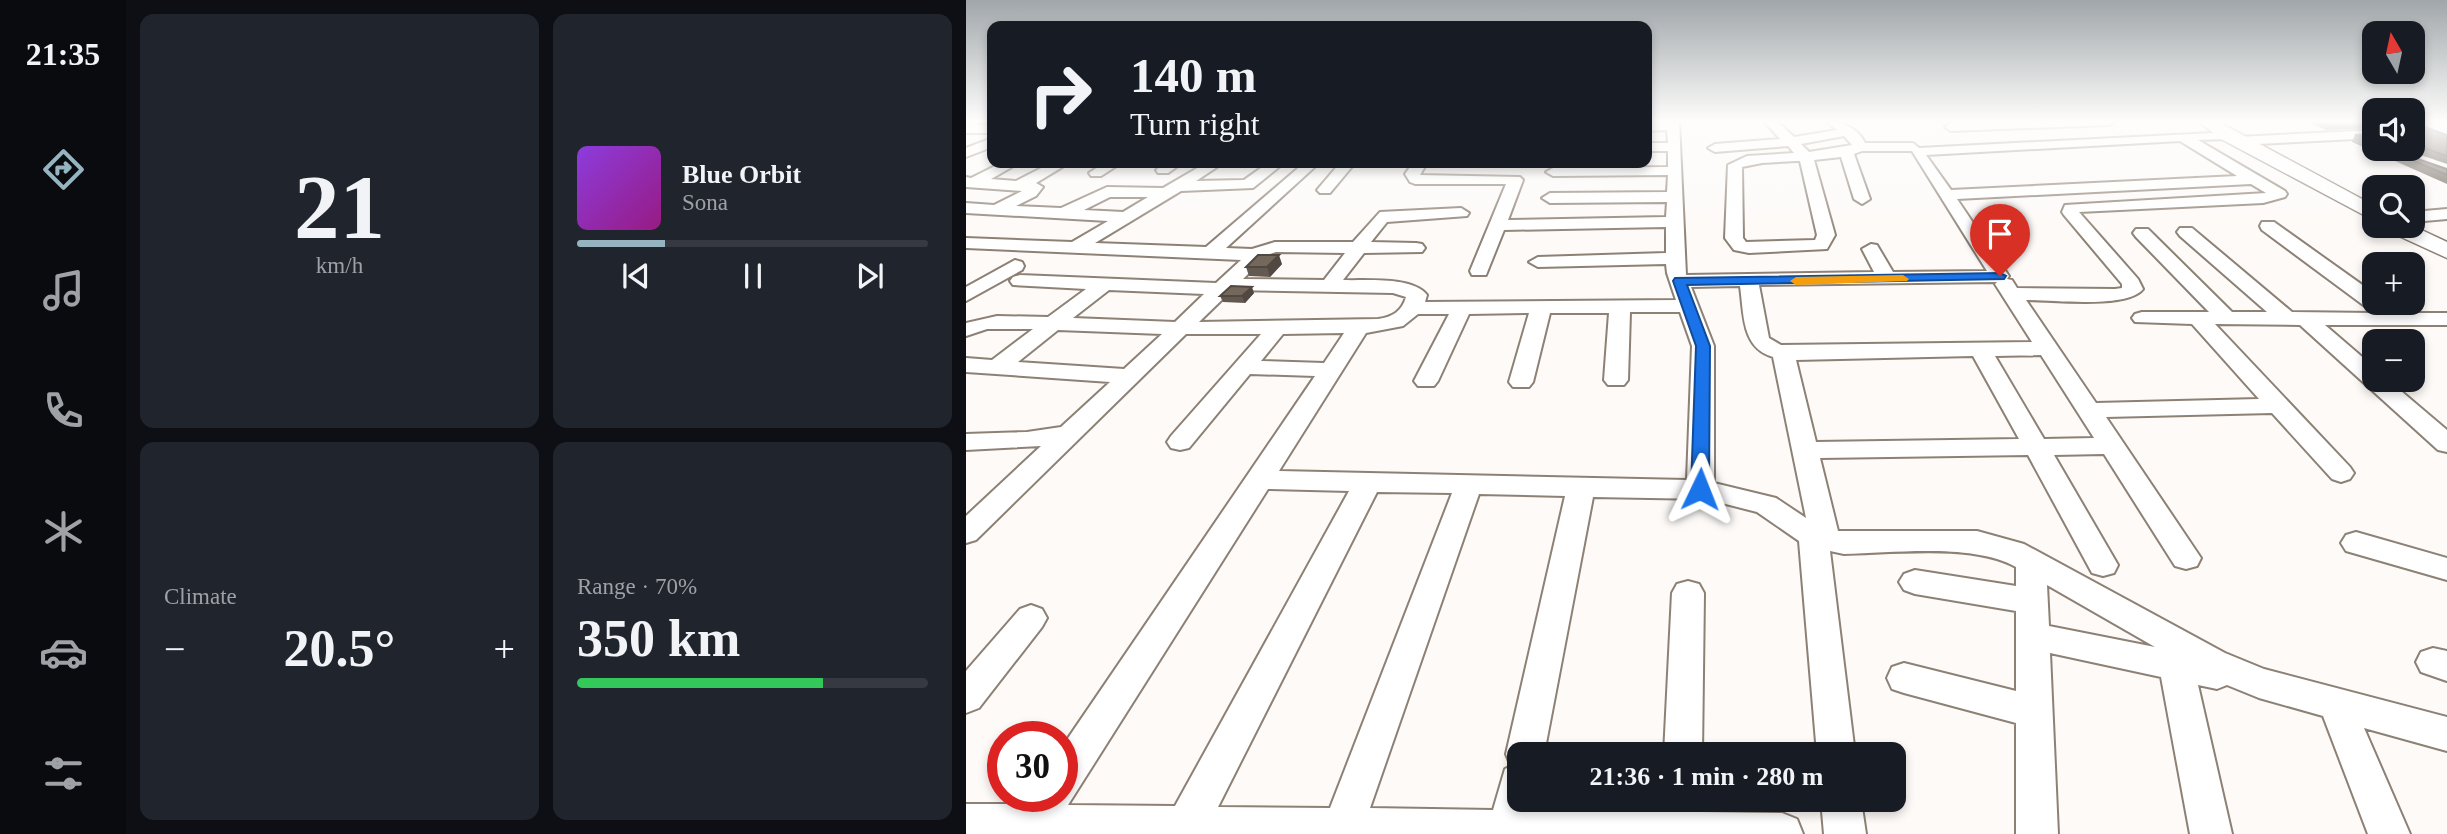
<!DOCTYPE html>
<html lang="en">
<head>
<meta charset="utf-8">
<style>
	:root { --surface:#171b24; --page:#20242c; --text:#f1f3f6; --muted:#9ea1a6; --line:#363941; --accent:#96b4bf }
	body { margin:0; font-family:"Times New Roman",serif; background:var(--page); color:var(--text); height:100vh; display:flex; flex-direction:column; font-size:26px; white-space:nowrap }
	* { box-sizing:border-box; margin:0 }
	p { font-size:23px; color:var(--muted) }
	.icon { flex:none; width:38px; height:38px; fill:none; stroke:currentColor; stroke-width:2; stroke-linecap:round; stroke-linejoin:round }
	.map { position:relative; flex:1; overflow:hidden }
	.details { display:flex; flex-direction:column; gap:14px; padding:14px; background:#0d0f14; width:840px }
	.details>* { flex:none }
	.top-card { position:absolute; left:21px; top:21px; width:665px; height:147px; border-radius:14px; box-shadow:0 4px 10px #0003; background:#171b24; color:var(--text); overflow:hidden }
	.needle { width:46px; rotate:351deg }
	.controls { position:absolute; left:1396px; top:21px; display:grid; gap:14px }
	.controls a { display:grid; place-items:center; width:63px; height:63px; border-radius:14px; background:var(--surface); box-shadow:0 4px 10px #0003; font-size:35px }
	.speed { position:absolute; left:21px; top:721px; display:flex; gap:14px; font-size:35px; font-weight:700; text-align:center }
	.speed>* { display:grid; place-content:center; width:91px; height:91px; border-radius:50%; background:var(--surface); box-shadow:0 4px 10px #0003; line-height:1 }
	.speed .limit { border:10px solid #d22; background:#fff; color:#111 }
	.pin { position:absolute; display:grid; place-items:center; width:60px; height:60px; color:#fff; margin:-72px -30px; border-radius:50% 50% 50% 0; rotate:-45deg; box-shadow:0 0 7px #0007 }
	.pin .icon { rotate:45deg }
	.me { position:absolute; width:77px; margin:-38px; rotate:2deg; stroke-linejoin:round; filter:drop-shadow(0 0 5px #0008) }
	.turn { display:flex; align-items:center; gap:24px; height:147px; padding:0 28px; font-size:32px }
	.turn .icon { width:91px; height:91px; stroke-width:2.5 }
	.turn b { display:block; font-size:49px; line-height:60px }
	.big { font-size:52px; font-weight:700; line-height:1.1 }
	.details .tile { flex:1; display:flex; flex-direction:column; justify-content:center; gap:10px; min-width:0; padding:0 24px; border-radius:14px; background:var(--page) }
	.details .dial { align-items:center; gap:0 }
	.dial b { font-size:91px; line-height:1 }
	.song { display:flex; align-items:center; gap:21px }
	.cover { width:84px; height:84px; border-radius:10px; background:linear-gradient(135deg,hsl(270 70% 55%),hsl(310 70% 35%)) }
	.played { height:7px; border-radius:4px; background:linear-gradient(90deg,var(--accent) 25%,var(--line) 25%) }
	.keys { display:flex; justify-content:space-around; direction:ltr }
	.heat { display:flex; justify-content:space-between; align-items:center; font-size:38px; direction:ltr }
	.charge { height:10px; border-radius:5px; background:linear-gradient(90deg,#34c759 70%,var(--line) 0) }
	.details .tiles { flex:1; display:grid; gap:14px; grid-template-columns:repeat(2,1fr) }
	.trip { position:absolute; left:541px; top:742px; width:399px; height:70px; border-radius:14px; background:var(--surface); box-shadow:0 4px 10px #0003; font-weight:700; line-height:70px; text-align:center }
	main { display:flex; flex:1; min-height:0 }
	.dock { display:flex; flex-direction:column; width:126px; justify-content:space-around; align-items:center; background:#090b0e; color:var(--muted) }
	.dock .icon { width:49px; height:49px }
	.dock .on { color:var(--accent) }
	.dock b { font-size:32px; color:var(--text) }
	.map>svg:first-child { display:block }
	.lines { fill:none; stroke-linecap:round; stroke-linejoin:round }
	.minor-casing { stroke:#8d8175; stroke-width:4 }
	.major-casing { stroke:#8d8175; stroke-width:3 }
	.minor { fill:#fff; fill-rule:evenodd }
	.major { fill:#fff; fill-rule:evenodd }
	.wall { fill:#645950 }
	.shaded-wall { fill:#514941 }
	.building { fill:#74685d; stroke:#514941; stroke-width:2 }
	.route { fill:#1a73e8; stroke:#114b97; stroke-width:2 }
	.slow { fill:#f59e0b }
</style>
</head>
<body>
<main>
<nav class="dock">
<b>21:35</b>
<svg class="icon on" aria-label="directions" viewBox="0 0 24 24"><path d="M12 3l9 9-9 9-9-9zM9 14v-3h6M13 9l2 2-2 2"/></svg>
<svg class="icon" aria-label="music" viewBox="0 0 24 24"><path d="M9 18V5l10-2v13"/><circle cx="6" cy="18" r="3"/><circle cx="16" cy="16" r="3"/></svg>
<svg class="icon" aria-label="phone" viewBox="0 0 24 24"><path d="M5 4h4l2 5-3 2q2 4 5 5l2-3 5 2v4C11 20 4 13 5 4z"/></svg>
<svg class="icon" aria-label="climate" viewBox="0 0 24 24"><path d="M12 3v18M4 7l16 10M4 17L20 7"/></svg>
<svg class="icon" aria-label="car" viewBox="0 0 24 24"><path d="M5 17H2v-5l4-1 3-4h7l3 4 3 1v5h-3M9 17h6M6 11h13"/><circle cx="7" cy="17" r="2"/><circle cx="17" cy="17" r="2"/></svg>
<svg class="icon" aria-label="filters" viewBox="0 0 24 24"><path d="M4 7h16M4 17h16"/><circle cx="9" cy="7" r="2"/><circle cx="15" cy="17" r="2"/></svg>
</nav>
<section class="details">
<div class="tiles">
<div class="tile dial"><b>21</b><p>km/h</p></div>
<div class="tile">
<div class="song"><i class="cover"></i><div><b>Blue Orbit</b><p>Sona</p></div></div>
<div class="played"></div>
<div class="keys"><svg class="icon" aria-label="previous" viewBox="0 0 24 24"><path d="M18 5L8 12l10 7zM5 5v14"/></svg><svg class="icon" aria-label="pause" viewBox="0 0 24 24"><path d="M8 5v14M16 5v14"/></svg><svg class="icon" aria-label="next" viewBox="0 0 24 24"><path d="M6 5l10 7-10 7zM19 5v14"/></svg></div>
</div>
<div class="tile"><p>Climate</p>
<div class="heat"><a>−</a><b class="big">20.5°</b><a>+</a></div>
</div>
<div class="tile"><p>Range · 70%</p><b class="big">350 km</b><div class="charge"></div></div>
</div>
</section>
<div class="map">
<svg width="1481" height="834" viewBox="0 0 1481 834">
	<rect width="100%" height="100%" fill="#fdfaf8"/>
	<g class="lines">
		<defs>
			<path id="minor" d="M713,121L720,275L908,272L896,249L905,244L911,245L927,272L1021,271L946,151H896L888,154L904,199L896,204L888,199L875,157L848,160L869,235L861,249L783,253L768,250L759,238L762,165L781,156L828,153L822,146L749,152L742,148L749,144L814,139L798,121H811L828,137L871,130L860,121C875,121 892,128 899,143H947L953,148L1266,132L1268,135L1261,139L1232,140L1319,191L1321,194L1319,197L1297,203L1113,212L1172,279L1177,289C1162,309 1085,300 1060,300L1130,403L1293,399L1226,324L1169,322L1166,318L1169,314L1176,312H1243L1170,237L1167,233L1170,229H1182L1266,312H1301L1214,236L1211,232L1214,228H1226L1326,312L1408,313L1296,230L1294,226L1296,222H1308L1409,294V303H1421L1435,313H1481V325H1359L1409,368V380H1422L1481,430V452L1472,450L1334,325L1249,324L1384,467L1388,473L1384,479L1375,482L1366,479L1306,413L1140,417L1235,558L1231,566L1220,569L1209,566L1138,454L1088,455L1152,565L1148,573L1137,576L1126,573L1062,455L854,458L872,531H1011L1058,544L1259,653L1298,669L1481,717V751L1398,728L1444,834H1402L1357,716L1293,698L1261,685L1251,689L1232,685L1266,834H1224L1195,677L1084,653L1092,834H1050V723L938,693L926,689L921,678L926,667L938,663L1050,691V611L949,594L938,590L933,582L938,574L949,570L1050,586V567C1007,543 928,553 878,554L864,551L889,754H851L833,541L791,512L740,499L627,497L578,754H553V800H569L567,810L696,812V800H736V812L816,813L831,819L837,834H0V804H57L63,796H96V747L349,376L284,374L223,448L214,450L205,448L201,442L205,436L295,334H220L10,540L0,543V516L75,446L0,450V434L61,432L95,427L144,382L0,372V358L26,360L67,329H21L0,336V323L31,316L82,317L120,289L47,285L44,281L47,277L54,275L250,283L275,260L0,248V238L106,242L142,221L0,213V203L28,205L56,191L0,187V177L5,178L35,163H53L25,179L50,181L85,163H103L70,183L77,187L70,196L50,206L95,208L141,187L197,188L240,163H257L230,181L278,180L302,163H318L287,188L215,191L129,243L240,247L338,163H353L260,248L286,249L309,242H387L414,212L495,208L503,213L501,216L421,222L405,242L450,243L456,244L459,248L456,252L398,253L377,280C399,281 446,276 461,295L459,302L710,300L701,273L700,264L572,267L563,262L572,257L700,253V227L538,230L520,275H506L504,271L540,184H449L444,182L439,174L447,163H461L454,175L554,177L557,180L542,220L700,217L701,202L584,203L576,198L584,193L701,192L702,175L587,176L580,172L587,168L702,167V151H681V143H702L701,130L681,131V123ZM878,136L886,145L843,152L835,144ZM1214,141L1271,176L985,190L960,155ZM830,161H834L851,235L849,240L780,242L777,238L776,167L796,163ZM1285,184L1300,193L1099,205L1096,212L1098,215L1156,284V288L1149,289L1051,288L1046,280L1041,279L1043,276L991,199ZM144,197H182L157,212L118,210ZM310,252L379,253L358,280L277,279L301,255ZM1031,282L1029,284L1066,342L815,345L803,338L793,285ZM774,286C778,313 775,348 807,357L840,518L810,498L748,483V346L725,287ZM143,290L238,294L209,322L107,318ZM266,290L427,293L440,297C436,311 427,317 412,319L233,322ZM664,312H714L726,346L721,480L313,471L400,333L437,326L452,314H483L448,381L452,386H468L472,381L503,314L563,313L543,382L547,387H563L567,382L584,313H643L638,380L642,385H658L662,380ZM92,330L196,334L158,369L52,362ZM378,333L358,363L295,361L317,334ZM1075,355L1128,438L1078,439L1029,356ZM1007,356L1053,439L850,442L830,360ZM302,489L383,491L209,806L102,805ZM411,492L486,493L364,808L252,807ZM513,494L599,496L540,754L545,766L539,769L527,810L404,808ZM1081,585L1189,647L1083,626Z
				M1043,121H1149L1143,125L985,131L979,127L985,123Z
				M0,125H26V133H0Z
				M1409,130V138L1271,145L1264,141L1271,137Z
				M26,138V147L0,157V148Z
				M138,163H155L135,176H125L123,173Z
				M199,163H216L202,173H192L190,170Z
				M374,163H389L364,193H354L351,190Z
				M1481,209V219L1447,222V212Z
				M49,260L56,262L58,266L56,270L0,301V287Z
				M1390,532L1481,558V580L1380,551L1375,543L1380,535Z
				M722,581L733,584L738,593L736,754H698L706,593L711,584Z
				M65,605L76,609L81,618L76,627L13,708L0,713V671L54,609Z
				M1467,648L1481,651V681L1455,672L1450,662L1455,652Z
				M855,800H895L900,834H858Z"/>
			<path id="major" d="M0,121H16L0,129Z
				M1232,121H1251L1409,206V221L1255,139Z
				M1419,226H1447L1481,242V258L1422,231Z"/>
		</defs>
		<use href="#minor" class="minor-casing"/>
		<use href="#major" class="major-casing"/>
		<use href="#minor" class="minor"/>
		<use href="#major" class="major"/>
	</g>
	<path class="wall" d="M1340,121H1409V128L1360,130Z
		M1447,121L1459,124L1458,127L1481,135V164L1446,152H1442L1443,156L1481,175V184L1386,142L1389,135L1409,134V149H1447Z
		M316,264L304,277L283,276L280,267Z
		M288,293L279,303L257,302L254,296Z"/>
	<path class="shaded-wall" d="M1447,145H1450L1446,152L1438,153L1440,149H1447Z
		M313,255L316,264L304,277L301,267Z
		M286,287L288,293L279,303L276,296Z"/>
	<path class="building" d="M1357,121H1409V122L1363,123Z
		M1447,121H1451L1459,124H1450L1481,135V156L1450,145H1447Z
		M1409,134V144L1389,135Z
		M1421,149H1442L1443,156L1481,169V175Z
		M292,255H313L301,267H280Z
		M265,286L286,287L276,296H254Z"/>
	<linearGradient id="sky" x2="0" y2="1"><stop stop-color="#a0a6a9"/><stop offset="0.51" stop-color="#fefdfc"/><stop offset="1" stop-color="#fefdfc" stop-opacity="0"/></linearGradient>
	<rect width="1481" height="238" fill="url(#sky)"/>
	<path class="route" d="M1034,273L1040,276L1038,279L721,285L744,346L743,489L734,495L728,494L725,489L730,346L707,281L709,278Z"/>
	<path class="slow" d="M937,275L943,279L941,281L830,285L824,281L830,277Z"/>
</svg>
<div class="controls">
<a><svg class="needle" viewBox="-14 -14 28 28"><path d="M0-13l5 13h-10z" fill="#e53935"/><path d="M0 13l5-13h-10z" fill="#9ea1a6"/></svg></a>
<a><svg class="icon" aria-label="sound" viewBox="0 0 24 24"><path d="M4 9h4l5-4v14l-5-4H4zM17 9q2 3 0 6"/></svg></a>
<a><svg class="icon" aria-label="search" viewBox="0 0 24 24"><circle cx="10" cy="10" r="6"/><path d="M15 15l6 6"/></svg></a>
<a>+</a>
<a>−</a>
</div>
<div class="speed"><div class="limit">30</div></div>
<div class="pin" style="left:1034px;top:276px;background:#d93025"><svg class="icon" aria-label="arrive" viewBox="0 0 24 24"><path d="M6 21V4h12l-3 4 3 4H6"/></svg></div>
<svg class="me" style="left:734px;top:489px" viewBox="-20 -20 40 40"><path d="M0-17L14 15 0 8-14 15z" fill="#1a73e8" stroke="#fff" stroke-width="4"/></svg>
<div class="trip">21:36 · 1 min · 280 m</div>
<div class="top-card">
<div class="turn"><svg class="icon" aria-label="right" viewBox="0 0 24 24"><path d="M7 20v-9h11M14 6l5 5-5 5"/></svg><div><b>140 m</b>Turn right</div></div>
</div>
</div>
</main>
</body>
</html>
